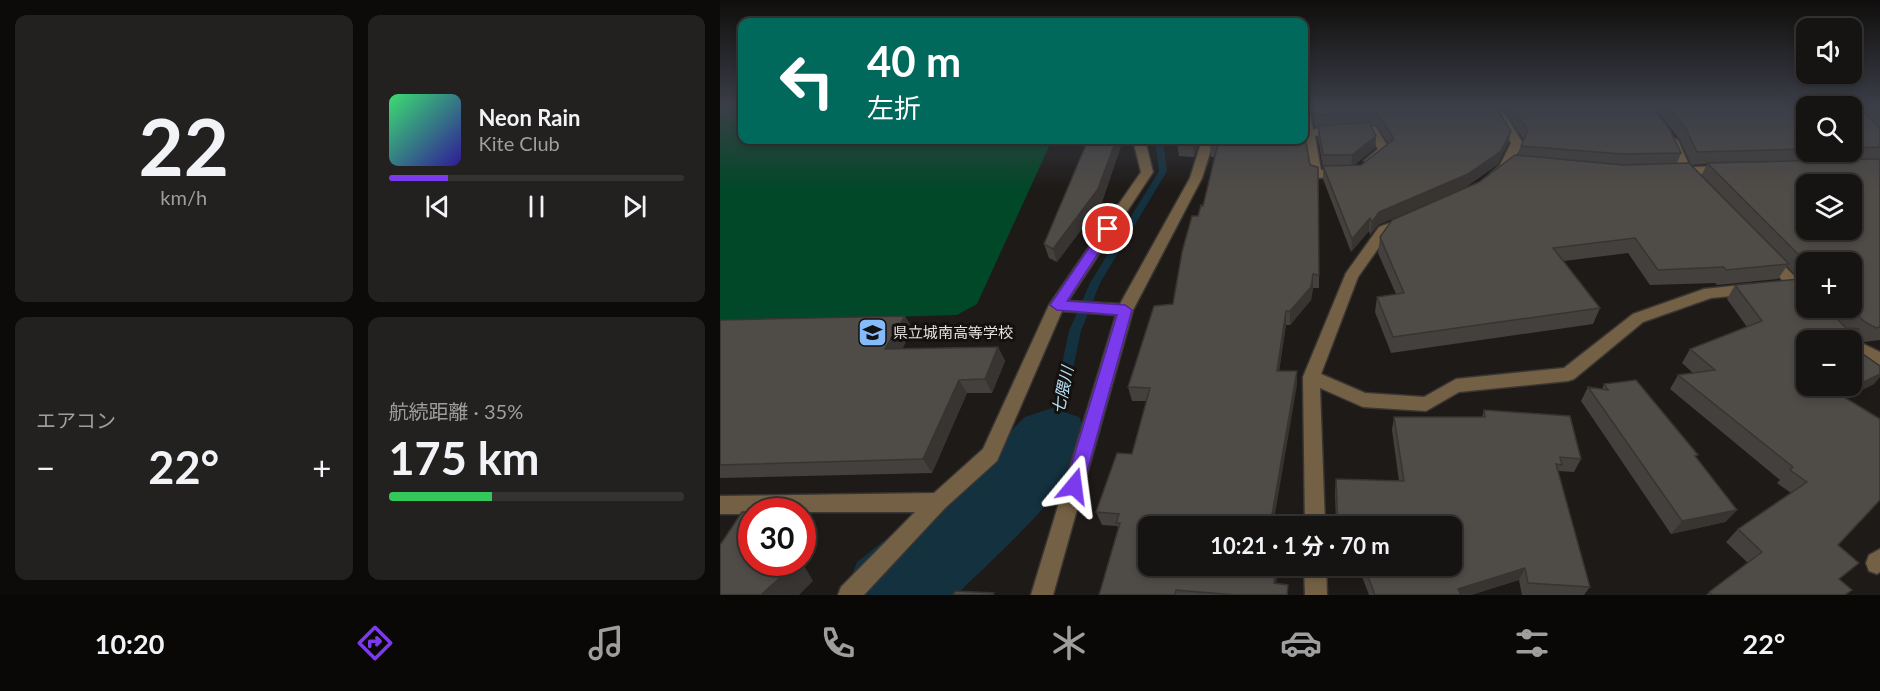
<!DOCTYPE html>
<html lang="ja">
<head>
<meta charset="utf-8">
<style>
	:root { --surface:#161412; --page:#232120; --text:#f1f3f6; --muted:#9e9e9f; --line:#353332; --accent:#7c3aed }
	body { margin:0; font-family:Lato,"Noto Sans JP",sans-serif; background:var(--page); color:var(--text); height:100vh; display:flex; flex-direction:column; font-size:22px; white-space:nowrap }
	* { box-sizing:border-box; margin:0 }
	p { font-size:20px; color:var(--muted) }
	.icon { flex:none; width:33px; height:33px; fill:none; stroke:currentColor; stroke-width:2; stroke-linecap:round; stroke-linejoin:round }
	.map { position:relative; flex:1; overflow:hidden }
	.side { display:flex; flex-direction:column; gap:15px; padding:15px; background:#0c0b0a; width:720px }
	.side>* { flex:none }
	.hud { position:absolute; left:18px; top:18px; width:570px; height:126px; border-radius:12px; box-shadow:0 3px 9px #0003,0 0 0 2px var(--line); background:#00695c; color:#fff; overflow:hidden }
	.controls { position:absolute; left:1076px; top:18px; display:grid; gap:12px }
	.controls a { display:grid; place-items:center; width:66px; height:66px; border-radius:12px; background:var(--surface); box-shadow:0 3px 9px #0003,0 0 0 2px var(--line); font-size:30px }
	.speed { position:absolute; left:18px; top:498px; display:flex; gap:12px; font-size:30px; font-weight:700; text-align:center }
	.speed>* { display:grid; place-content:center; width:78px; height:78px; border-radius:50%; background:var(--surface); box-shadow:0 3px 9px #0003,0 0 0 2px var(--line); line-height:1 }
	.speed .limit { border:9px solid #d22; background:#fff; color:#111 }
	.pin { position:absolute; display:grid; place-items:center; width:51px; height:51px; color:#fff; margin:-26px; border:3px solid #fff; border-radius:50%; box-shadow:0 2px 6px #0007 }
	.me { position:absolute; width:66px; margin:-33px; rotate:16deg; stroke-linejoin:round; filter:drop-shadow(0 0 4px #0008) }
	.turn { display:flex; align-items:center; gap:21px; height:126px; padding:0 30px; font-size:27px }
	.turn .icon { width:78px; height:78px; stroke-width:2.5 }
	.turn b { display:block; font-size:42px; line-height:51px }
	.big { font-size:45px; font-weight:700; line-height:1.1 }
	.side .card { flex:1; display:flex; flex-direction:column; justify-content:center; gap:9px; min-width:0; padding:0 21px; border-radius:12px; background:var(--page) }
	.side .dial { align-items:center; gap:0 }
	.dial b { font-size:78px; line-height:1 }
	.song { display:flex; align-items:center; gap:18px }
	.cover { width:72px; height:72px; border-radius:9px; background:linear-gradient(135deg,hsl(140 70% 55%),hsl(250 70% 35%)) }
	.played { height:6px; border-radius:3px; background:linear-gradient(90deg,var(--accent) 20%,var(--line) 20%) }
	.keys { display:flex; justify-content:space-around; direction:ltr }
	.heat { display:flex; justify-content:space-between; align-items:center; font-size:33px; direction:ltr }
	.charge { height:9px; border-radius:4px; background:linear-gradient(90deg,#34c759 35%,var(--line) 0) }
	.side .tiles { flex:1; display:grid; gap:15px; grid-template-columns:repeat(2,1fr) }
	.trip { position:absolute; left:418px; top:516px; width:324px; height:60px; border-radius:12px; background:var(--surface); box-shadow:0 3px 9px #0003,0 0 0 2px var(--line); font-weight:700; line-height:60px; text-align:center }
	.tab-bar { display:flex; height:96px; justify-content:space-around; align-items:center; background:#090807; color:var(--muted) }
	.tab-bar .icon { width:42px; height:42px }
	.tab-bar .selected { color:var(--accent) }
	.tab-bar b { font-size:27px; color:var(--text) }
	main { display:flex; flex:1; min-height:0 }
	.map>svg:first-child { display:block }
	.green { fill:#014828 }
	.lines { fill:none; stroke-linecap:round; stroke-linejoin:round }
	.stream { fill:#13313f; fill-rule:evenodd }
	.river { fill:#13313f; fill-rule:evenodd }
	.minor-casing { stroke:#3a3634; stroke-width:3 }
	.minor { fill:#746145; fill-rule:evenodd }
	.wall { fill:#44403d; fill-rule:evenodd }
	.shaded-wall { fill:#373432 }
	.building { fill:#4f4b47; stroke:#373432; stroke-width:1.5; fill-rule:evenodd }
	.route { fill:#7c3aed; stroke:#51269a; stroke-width:1.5 }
	.labels { text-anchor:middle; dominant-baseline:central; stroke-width:6; stroke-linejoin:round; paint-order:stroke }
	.poi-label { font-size:15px; fill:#e4e0df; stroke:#15110f; text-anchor:start }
	.water-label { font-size:16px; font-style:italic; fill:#b5e1f7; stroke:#15110f }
</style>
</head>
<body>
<main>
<section class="side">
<div class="tiles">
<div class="card dial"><b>22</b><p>km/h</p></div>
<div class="card">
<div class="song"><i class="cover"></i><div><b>Neon Rain</b><p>Kite Club</p></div></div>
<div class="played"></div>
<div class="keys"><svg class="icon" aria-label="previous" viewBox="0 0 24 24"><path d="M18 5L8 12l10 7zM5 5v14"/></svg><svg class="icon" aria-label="pause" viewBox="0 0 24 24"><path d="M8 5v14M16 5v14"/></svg><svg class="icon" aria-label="next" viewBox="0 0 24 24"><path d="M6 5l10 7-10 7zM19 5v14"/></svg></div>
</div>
<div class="card"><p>エアコン</p>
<div class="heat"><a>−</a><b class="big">22°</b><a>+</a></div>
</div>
<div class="card"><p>航続距離 · 35%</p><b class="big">175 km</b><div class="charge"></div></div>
</div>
</section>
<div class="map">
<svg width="1160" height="595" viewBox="0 0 1160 595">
	<rect width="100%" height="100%" fill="#1e1a18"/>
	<path class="green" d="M0,106H22V140H332L257,304L237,315L0,322Z"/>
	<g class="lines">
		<path class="stream" d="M435,140H443L447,171L380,283L361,331L338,440L337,444L332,445L327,444L326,440L349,331L370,283L439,171Z"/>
		<path class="river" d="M332,408L359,417L370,440C340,501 284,548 236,595H124L137,562L244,477L305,417Z"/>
		<defs>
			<path id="minor" d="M584,106L589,107L593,129L617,128L622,131L617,134L595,136L601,170L624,169L630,173L628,176L596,178L590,174L584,135Z
				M766,106H777L786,116L803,143L789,169L776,178L770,174L780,165L791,143L778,120Z
				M652,126L656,127L670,150L650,164L644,161L658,149L648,132L637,131L636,129L641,126Z
				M952,137L958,140L970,167L1004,166L1010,170L1004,174H962L946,140Z
				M413,140H425L433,172L348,301L400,304L470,178L482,140H494L482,178L413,310L333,595H311L396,315L342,311L277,461L225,508L144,595H118L121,587L195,512H32V514H0V496L214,493L263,449L329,305L421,172Z
				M683,218L688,219L690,222L688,225L669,233L638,277L601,374L645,393L704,397L736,379L844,368L913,314L984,289L1031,284L1038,289L1031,294L991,298L923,322L854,379L848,381L739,392L706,411L643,407L600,388L605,526H585L583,377L626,273L659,227Z
				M1049,254L1054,255L1080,282L1082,285L1080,288L1058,289L1056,286L1063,281L1042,258Z
				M1131,338L1160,352V366L1131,351V340H1125Z
				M1160,549V572L1157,574L1149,571L1146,563L1149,555Z
				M584,566H606L607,595H585Z"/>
		</defs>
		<use href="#minor" class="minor-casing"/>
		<use href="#minor" class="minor"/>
	</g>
	<path class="wall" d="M591,106H775L791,131L788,143L778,164L746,187L658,225L650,235L649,231L631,252L603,179V168L598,138V127H595ZM650,125H656L668,143L641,165H634L655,148L656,136Z
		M780,106H932L961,153L957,163L981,176L987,164L971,165L960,140L935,108L936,106H1160V340L1144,342L1134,336L1130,340H1086L1154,384L1125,398L1118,545L1119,579L1125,595H986L1028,563L1006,542L1018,529L1071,493L1057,483L1060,480L950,389L958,375L973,373L962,363L970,349L1027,327L1007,299L1015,285L1079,279L1067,266L1058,279L997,285L995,283L930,285L908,253L844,261L880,308L873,324L671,353L655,312L657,297L676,294L658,253L660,237L759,182L798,155L804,140ZM1086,106H1131V152H1086ZM1086,262L1131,308H1086Z
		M368,140H403L382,202L337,262L329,258L324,244Z
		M480,140L474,157L459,156L457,144Z
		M584,140L599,275V288H593L591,300L570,325H566L559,371L577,385L429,566H558L556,583L568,585V595H379L398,528L397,526L382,525L376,512L412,454L427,401H412L408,387L453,304L478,216L483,206L495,157H491L490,144Z
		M0,320L193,329L182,349L278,347L285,361L272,393H247L212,473L0,478Z
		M884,384L976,457L1017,510L1005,522L951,534L861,401L868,387L882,389Z
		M764,410L861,459L854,472L839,471L838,472L870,587L864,595H802L799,580L751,595H649L638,566H732V526H616L615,492L616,479L679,481L672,430L674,417H762Z"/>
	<path class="shaded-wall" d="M791,131L788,143L778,164L746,187L658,225L650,235L652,222L659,212Z
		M656,136L655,148L631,168L632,155Z
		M396,140H403L382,202L337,262L333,249Z
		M475,140H480L474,157L473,144Z
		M650,218L649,231L631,252L632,239Z
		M593,274V288L591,300L570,325V311Z
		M566,311V325L557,385V371Z
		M185,316L193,329L174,363L165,349Z
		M278,347L285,361L272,393L265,379Z
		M577,371V385L553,526H550Z
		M1160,374V377L1154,384L1106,408L1119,394Z
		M239,380L247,393L212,473L203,459Z
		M1017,510L1005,522L951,534L962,521Z
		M72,562H82L93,581L79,595H41Z
		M556,566H558L554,594V583Z
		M805,568L799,580L751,595H736L738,589Z"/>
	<path class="building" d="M593,106H775L791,131L781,151L748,174L659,212L652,222L650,218L632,239L603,166L641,165L673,140V137L657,113L595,115Z
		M791,106H932L950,130L961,153L902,154L801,146L808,130Z
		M948,106H1138L1160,128V147L1131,148V106H1086V149L977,152L965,127Z
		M649,122L656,136L632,155H603L598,126Z
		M584,132L590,165L598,167L599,275L593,274L591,287L570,311H566L557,371H577L550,526H429V566H556L554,583L568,585L567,595H515L456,590L455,595H379L400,523H396L399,514L376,512L397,453L412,454L430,388L408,387L434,306L453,304L462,252L472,216H478L481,205L483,206L498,144H490L491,140H584Z
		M368,140H396L378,189L333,249L324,244Z
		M459,140H475L473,144H457Z
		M795,155L903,165L969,163L1069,264L1006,270L1004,267L938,270L915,238L833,248L880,308L673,337L657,297L684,293L660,237L672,220L759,182Z
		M1160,159V327L1156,328L1145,322L1130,308L1131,262H1086L987,163ZM1086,184H1131V230H1086Z
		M1080,279L1086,285V308H1107L1126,328L1140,329L1110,332L1123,340H1086V386H1131V346L1160,366V374L1119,394L1160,419V500L1118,545L1139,563L1119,579L1132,590L1125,595H992L989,592L1042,552L1018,529L1087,482L1070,470L1073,467L958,375L995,370L970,349L1042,321L1015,285Z
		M185,316L165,349L278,347L265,379L239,380L203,459L0,465V320Z
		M916,380L978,455L975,456L1017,510L962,521L868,387L888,390L884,384Z
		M764,410L850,416L861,459L840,457L842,465L836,464L870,587L808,583L805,568L738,589L741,595H655L644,566H732V526H618L616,479L684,481L674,417H765Z
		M22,512H32V562H72L74,565L41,595H0V545Z
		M235,591L274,593L273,595H233Z"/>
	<linearGradient id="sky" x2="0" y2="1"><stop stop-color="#100e0d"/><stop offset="0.56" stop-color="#3b3e48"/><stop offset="1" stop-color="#3b3e48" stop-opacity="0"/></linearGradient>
	<rect width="1160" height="189" fill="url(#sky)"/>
	<path class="route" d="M388,225L394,229L347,301L405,305L412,310L363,486L360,491L354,494L348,491L345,486L397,315L337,310L330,305L384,226Z"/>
	<defs>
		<symbol id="school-square" viewBox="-11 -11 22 22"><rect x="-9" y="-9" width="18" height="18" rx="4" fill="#85bbfb" stroke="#15110f"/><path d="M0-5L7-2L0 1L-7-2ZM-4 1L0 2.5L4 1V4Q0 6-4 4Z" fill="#111"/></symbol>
	</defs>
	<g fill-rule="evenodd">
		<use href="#school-square" x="136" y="316" width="33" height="33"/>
	</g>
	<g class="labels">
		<g class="poi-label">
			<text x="173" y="332">県立城南高等学校</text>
		</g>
		<g class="water-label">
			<text transform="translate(342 390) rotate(-78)">七隈川</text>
		</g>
	</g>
</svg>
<div class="controls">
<a><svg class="icon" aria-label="sound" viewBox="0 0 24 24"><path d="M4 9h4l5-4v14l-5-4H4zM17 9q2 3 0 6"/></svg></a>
<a><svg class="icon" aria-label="search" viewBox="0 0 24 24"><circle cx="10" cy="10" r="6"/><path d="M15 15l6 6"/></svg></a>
<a><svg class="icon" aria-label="layers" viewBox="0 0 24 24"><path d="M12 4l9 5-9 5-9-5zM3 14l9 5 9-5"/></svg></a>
<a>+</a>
<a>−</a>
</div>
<div class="speed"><div class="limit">30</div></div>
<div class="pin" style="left:388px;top:229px;background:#d93025"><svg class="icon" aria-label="arrive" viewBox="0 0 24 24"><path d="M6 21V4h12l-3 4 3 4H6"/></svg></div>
<svg class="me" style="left:354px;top:486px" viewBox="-20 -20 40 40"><path d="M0-17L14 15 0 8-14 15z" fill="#7c3aed" stroke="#fff" stroke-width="4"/></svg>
<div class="trip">10:21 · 1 分 · 70 m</div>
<div class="hud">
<div class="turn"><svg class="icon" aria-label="left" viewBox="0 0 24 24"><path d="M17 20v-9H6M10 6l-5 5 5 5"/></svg><div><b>40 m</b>左折</div></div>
</div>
</div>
</main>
<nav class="tab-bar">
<b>10:20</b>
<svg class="icon selected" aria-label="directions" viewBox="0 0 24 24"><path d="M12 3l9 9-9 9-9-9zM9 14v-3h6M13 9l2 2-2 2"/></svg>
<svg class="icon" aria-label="music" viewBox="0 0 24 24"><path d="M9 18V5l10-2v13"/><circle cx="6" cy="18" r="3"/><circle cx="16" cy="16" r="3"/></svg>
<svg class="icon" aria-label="phone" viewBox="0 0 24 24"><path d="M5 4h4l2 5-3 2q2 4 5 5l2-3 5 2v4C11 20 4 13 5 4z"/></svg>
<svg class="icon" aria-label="climate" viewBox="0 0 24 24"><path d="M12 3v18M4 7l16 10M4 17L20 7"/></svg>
<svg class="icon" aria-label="car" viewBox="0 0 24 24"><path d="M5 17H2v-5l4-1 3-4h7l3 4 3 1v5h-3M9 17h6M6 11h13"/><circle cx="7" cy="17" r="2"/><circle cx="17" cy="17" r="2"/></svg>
<svg class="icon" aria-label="filters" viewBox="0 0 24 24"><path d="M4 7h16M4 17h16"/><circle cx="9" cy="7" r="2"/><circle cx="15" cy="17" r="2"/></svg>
<b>22°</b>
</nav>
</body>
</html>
